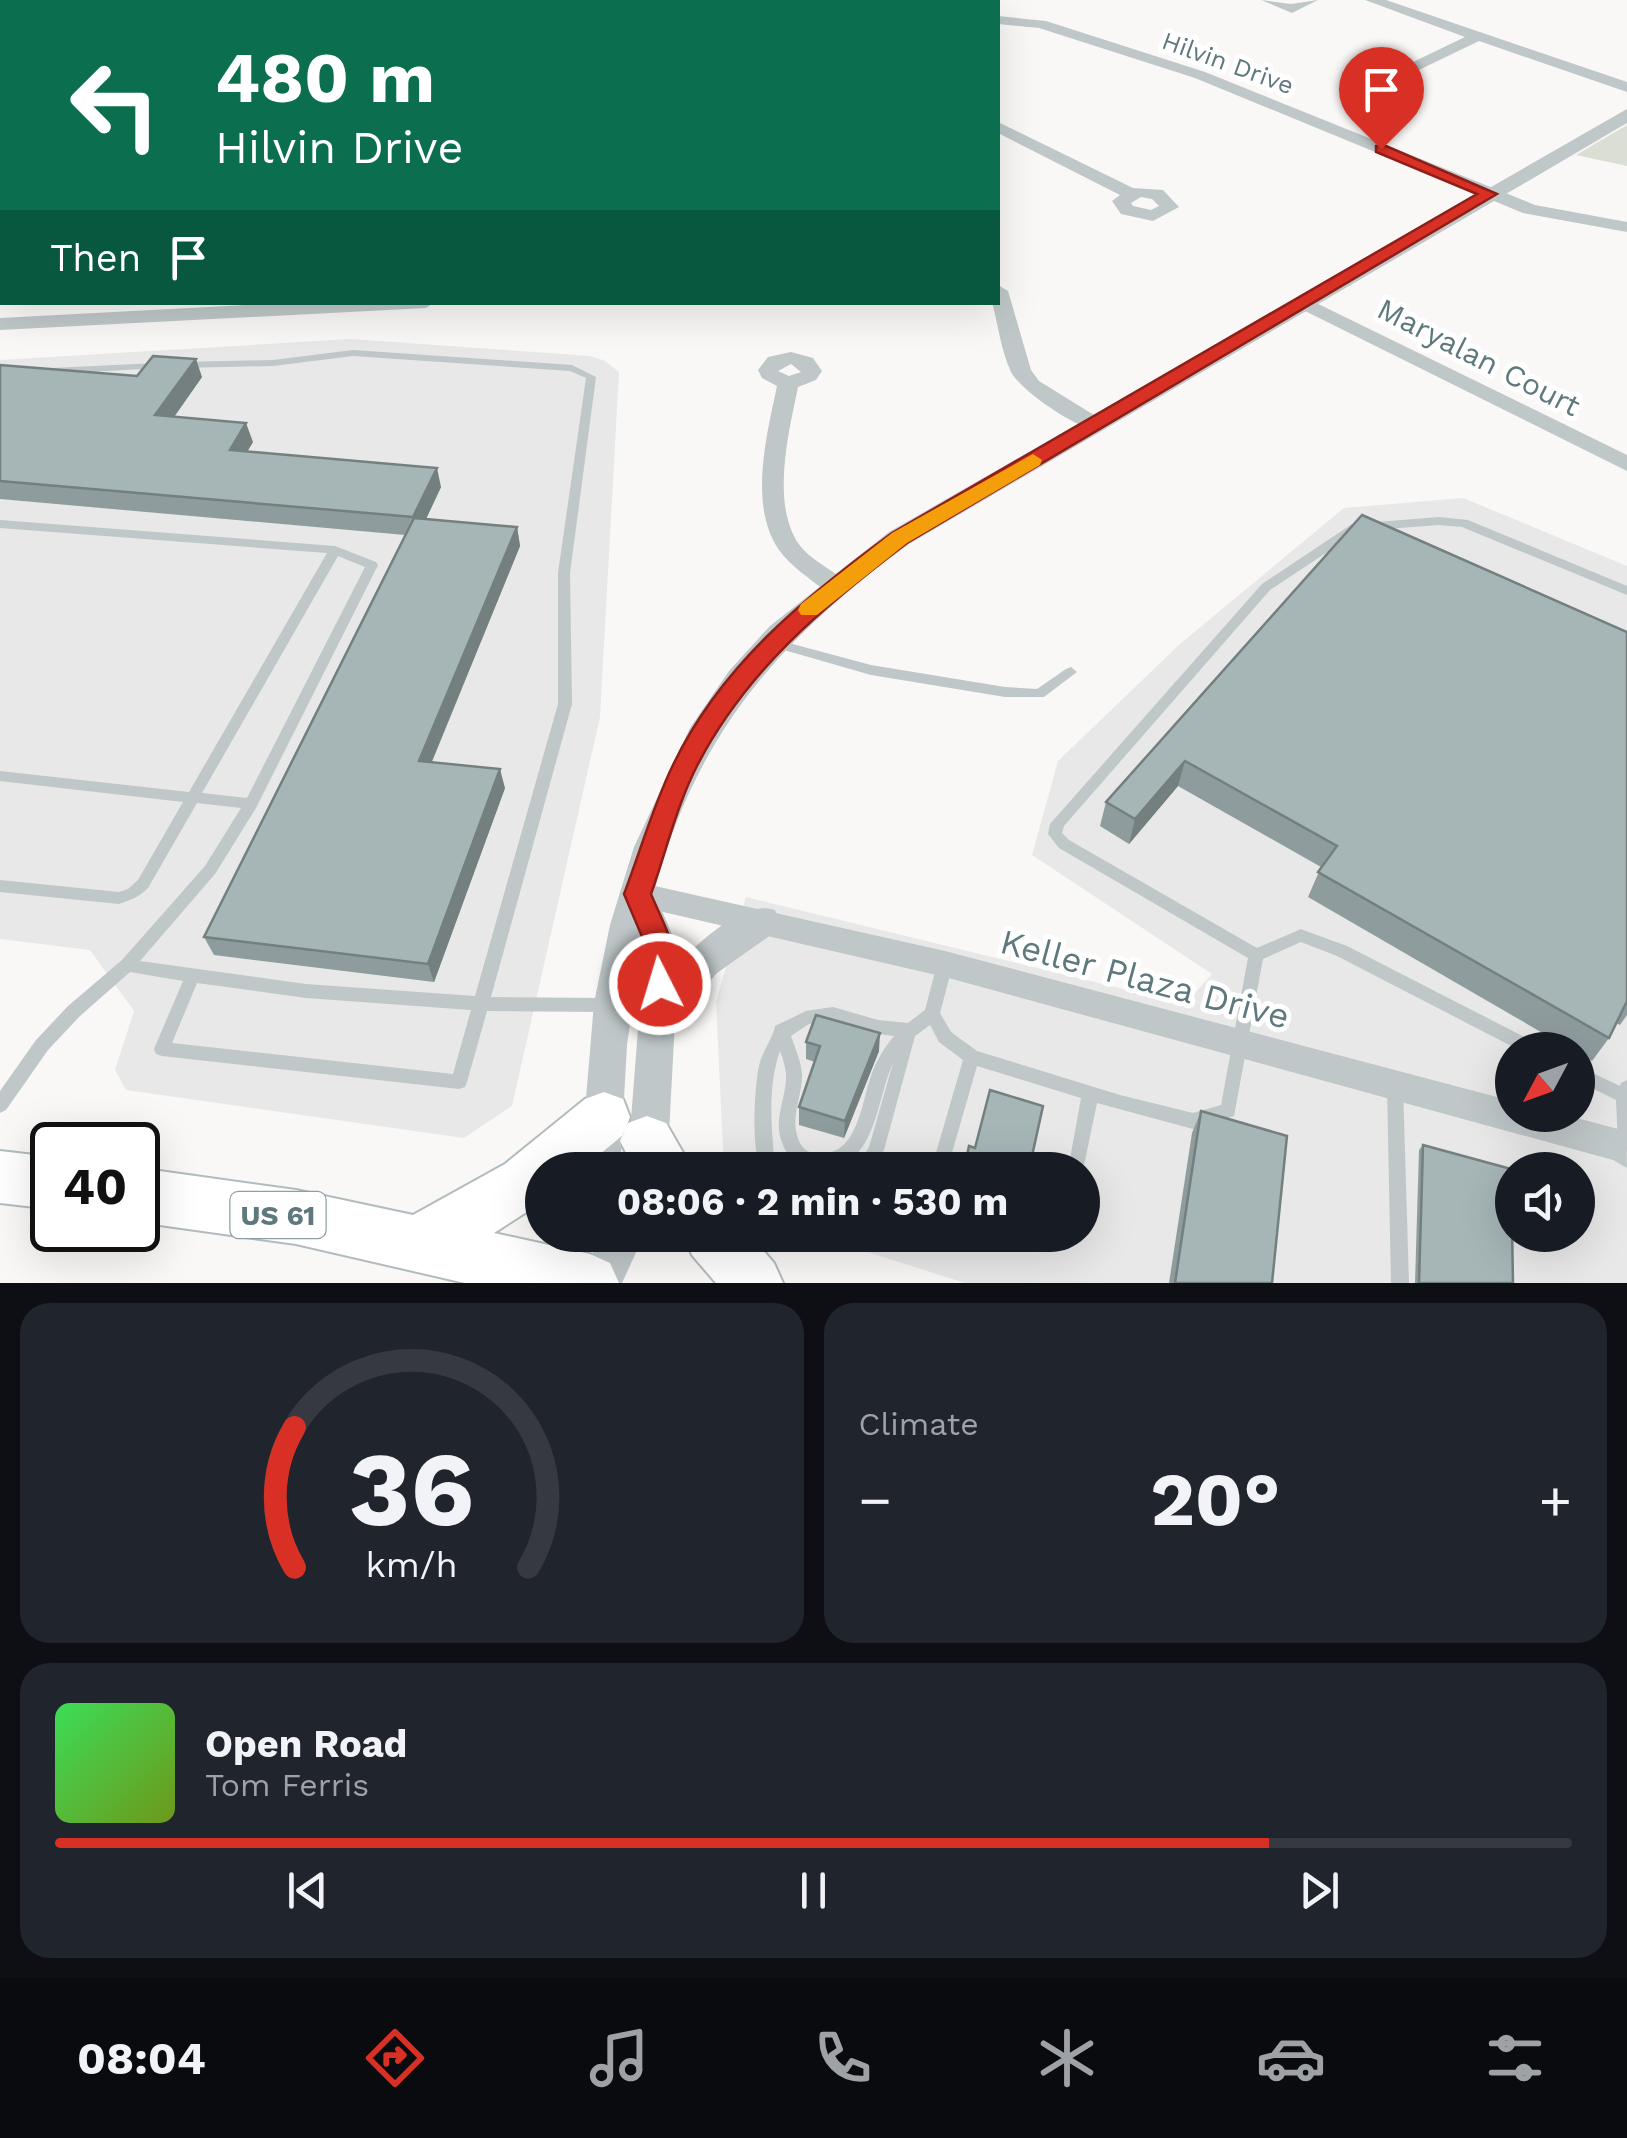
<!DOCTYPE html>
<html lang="en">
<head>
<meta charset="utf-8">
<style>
	:root { --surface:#171b24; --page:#20242c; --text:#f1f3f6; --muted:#9ea1a6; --line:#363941; --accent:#d93025 }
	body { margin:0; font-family:"Work Sans",sans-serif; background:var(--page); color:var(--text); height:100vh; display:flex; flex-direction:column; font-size:38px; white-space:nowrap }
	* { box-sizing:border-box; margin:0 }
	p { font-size:32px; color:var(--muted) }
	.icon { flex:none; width:55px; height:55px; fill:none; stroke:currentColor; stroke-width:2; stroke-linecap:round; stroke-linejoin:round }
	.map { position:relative; height:1283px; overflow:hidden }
	.side { display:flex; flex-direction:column; gap:20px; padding:20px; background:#0d0f14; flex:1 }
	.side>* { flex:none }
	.guide { position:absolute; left:0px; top:0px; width:1000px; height:305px; box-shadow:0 10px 40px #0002; background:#0b6e4f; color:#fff; overflow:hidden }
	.needle { width:65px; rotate:229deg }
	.fabs { position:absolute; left:1495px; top:1032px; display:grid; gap:20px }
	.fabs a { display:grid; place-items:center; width:100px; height:100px; border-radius:50%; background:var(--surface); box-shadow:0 10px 40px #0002; font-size:50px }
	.speed { position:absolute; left:30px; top:1122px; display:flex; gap:20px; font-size:50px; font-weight:700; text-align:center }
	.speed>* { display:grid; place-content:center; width:130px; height:130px; border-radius:50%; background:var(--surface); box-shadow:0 10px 40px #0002; line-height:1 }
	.speed .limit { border:5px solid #111; border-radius:15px; background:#fff; color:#111 }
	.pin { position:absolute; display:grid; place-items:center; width:85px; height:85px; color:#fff; margin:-102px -42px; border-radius:50% 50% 50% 0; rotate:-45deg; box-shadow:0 0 10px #0007 }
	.pin .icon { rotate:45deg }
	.me { position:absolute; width:110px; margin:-55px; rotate:355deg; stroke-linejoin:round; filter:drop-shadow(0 0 8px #0008) }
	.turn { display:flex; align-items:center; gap:35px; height:210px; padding:0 50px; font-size:45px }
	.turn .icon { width:130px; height:130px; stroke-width:2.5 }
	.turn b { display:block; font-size:70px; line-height:85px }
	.then { display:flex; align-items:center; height:95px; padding:0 50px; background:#0003; gap:20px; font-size:38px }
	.big { font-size:75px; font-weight:700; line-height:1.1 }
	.side .widget { flex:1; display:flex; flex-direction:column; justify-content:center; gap:15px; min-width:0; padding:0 35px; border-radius:30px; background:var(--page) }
	.side .dial { align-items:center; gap:0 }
	.dial svg { height:260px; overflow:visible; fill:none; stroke:var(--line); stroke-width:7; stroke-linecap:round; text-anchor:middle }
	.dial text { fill:var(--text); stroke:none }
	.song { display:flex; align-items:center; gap:30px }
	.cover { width:120px; height:120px; border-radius:15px; background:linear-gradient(135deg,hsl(130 70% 55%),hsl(80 70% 35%)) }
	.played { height:10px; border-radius:5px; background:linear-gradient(90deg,var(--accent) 80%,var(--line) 80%) }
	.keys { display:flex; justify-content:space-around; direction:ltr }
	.heat { display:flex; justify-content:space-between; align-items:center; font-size:55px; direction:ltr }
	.side .tiles { flex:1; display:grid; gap:20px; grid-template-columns:1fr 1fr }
	.widget:last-child { grid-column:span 2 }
	.trip { position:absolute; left:525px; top:1152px; width:575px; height:100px; border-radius:50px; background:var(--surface); box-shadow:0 10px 40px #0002; font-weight:700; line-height:100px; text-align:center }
	.tabs { display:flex; height:160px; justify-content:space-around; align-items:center; background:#090b0e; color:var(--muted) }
	.tabs .icon { width:70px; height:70px }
	.tabs .on { color:var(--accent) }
	.tabs b { font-size:45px; color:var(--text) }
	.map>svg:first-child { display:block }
	.built { fill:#e7e8e7; fill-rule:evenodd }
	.green { fill:#dbded5 }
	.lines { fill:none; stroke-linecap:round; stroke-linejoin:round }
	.primary-casing { stroke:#b2bbbd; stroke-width:4 }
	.service { fill:#bfc7c8; fill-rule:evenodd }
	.minor { fill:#bfc7c8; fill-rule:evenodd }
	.tertiary { fill:#bfc7c8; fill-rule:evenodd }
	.primary { fill:#fff; fill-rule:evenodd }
	.wall { fill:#8f9c9d }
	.shaded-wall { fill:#747f7f }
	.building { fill:#a6b5b6; stroke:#747f7f; stroke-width:2.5 }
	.route { fill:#d93025; stroke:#8d1f18; stroke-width:2.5 }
	.slow { fill:#f59e0b }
	.labels { text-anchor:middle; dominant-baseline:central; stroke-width:10; stroke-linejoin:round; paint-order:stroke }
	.far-street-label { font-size:25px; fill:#5e787d; stroke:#fff }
	.shield { fill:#fff; stroke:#8ea0a4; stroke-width:2.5 }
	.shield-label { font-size:28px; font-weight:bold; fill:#5e787d }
	.street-label { font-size:30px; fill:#5e787d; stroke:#fff }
	.near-street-label { font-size:35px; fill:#5e787d; stroke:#fff }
</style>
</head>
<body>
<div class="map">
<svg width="1627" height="1283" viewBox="0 0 1627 1283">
	<rect width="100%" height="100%" fill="#f9f8f6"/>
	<path class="built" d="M350,339L591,356L605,361L619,372L600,717L512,1106L464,1138L126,1090L115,1070L134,1011L90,950L0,939V360Z
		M1463,498L1627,566V1283H965L814,1235H1082V1170H724L716,1002L746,897L1185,1004L1212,974L1032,855L1058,761L1180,644L1344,508ZM1512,1050H1578V1115H1512ZM1512,1170H1578V1235H1512Z"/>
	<path class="green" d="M1627,125V166L1576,155Z"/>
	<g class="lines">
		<defs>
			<path id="primary" d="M604,1092L623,1099L630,1117L623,1135L581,1170H542V1202L494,1233L590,1254L610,1263L619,1283H465L296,1244L138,1222V1168L296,1190L413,1215L505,1164L585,1099Z
				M647,1116L666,1123L693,1170H635L620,1141L628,1123Z
				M0,1151L52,1157V1209L0,1203Z
				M684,1235H750L774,1263L783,1283H716L692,1255Z"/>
		</defs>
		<use href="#primary" class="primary-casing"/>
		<path class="service" d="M0,90H2V94H0Z
			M353,350L572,365L596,377L570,573L572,704L491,997L607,998L613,1000L615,1005L613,1010L607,1012L487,1011L467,1082L465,1087L459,1089L162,1056L156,1054L154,1049L183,981L130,972L80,1016L48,1050L6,1110L0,1113V1091L36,1040L68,1006L122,960L205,866L241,808L197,803L148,888C139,897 131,900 119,904L0,892V880L119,892L128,889L138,880L183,802L0,781V771L189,792L327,553L0,528V520L335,546L376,562L378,565L256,808L215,874L140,961L306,984L475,996L558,704V573L586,378L570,371L353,356L273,366L182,368L177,365L182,362L273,360ZM338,556L365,567L247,798L202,793ZM197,983L306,998L471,1010L453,1074L172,1043Z
			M157,363L162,366L161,368L52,374L47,371L52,368Z
			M1439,517L1468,520L1627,586V595L1462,527L1439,525L1359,531L1270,590L1064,826L1062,833L1069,840L1257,948L1301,929L1306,931L1347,946L1540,1045L1542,1050H1519L1337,956L1301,942L1263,959L1234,1116L1193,1129L1097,1103L1082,1175V1170H1068L1081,1098L977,1066L947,1170H931L963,1060L939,1042L930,1025L915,1036L884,1150L873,1170H855L869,1147L893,1063C877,1098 877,1156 834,1168C826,1170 818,1171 810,1169C794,1165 784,1153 780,1136C775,1115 787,1095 786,1074C785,1066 783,1058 780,1051C768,1085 771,1121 774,1157L785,1164L787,1170C781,1170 769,1172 764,1169C749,1162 755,1077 760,1062C764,1049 773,1038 775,1026L806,1011L833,1007L878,1020L908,1023L925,1010L937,964L940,959L945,957L950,959L953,964L940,1013L951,1032L977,1051L1120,1095L1193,1113L1221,1105L1248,958L1059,848L1048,834L1050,824L1262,584L1352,524ZM833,1021L878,1034L894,1036C884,1048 876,1061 871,1076C861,1104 858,1155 819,1154C807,1154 799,1146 797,1135C791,1115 803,1094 802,1073C801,1061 795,1048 791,1036L809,1024Z
			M774,639L871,665L1005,687L1037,689L1066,669L1071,667L1077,672L1044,697H1005L871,675L770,646L768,643Z
			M1578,1066L1620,1086L1621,1083L1627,1080V1152L1620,1150L1618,1144L1616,1100L1578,1081Z
			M1395,1079L1401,1081L1403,1086L1409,1283H1391L1387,1086L1389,1081Z
			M1022,1235H1047L1044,1241L1038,1244L1025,1241Z"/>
		<path class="minor" d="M1261,0L1291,4L1318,0L1292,13Z
			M1365,0H1386L1627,82V92L1479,41L1394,82H1384V76L1465,37Z
			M998,16L1046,21L1205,72L1535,205L1627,222V232L1523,213L1195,78L1039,28L998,24Z
			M998,122L1133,188L1163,190L1179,207L1153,221L1121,214L1112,201L1120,195L998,133ZM1141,197L1152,199L1159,206L1151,210L1133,206L1131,203Z
			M0,203H2V213H0Z
			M998,285L1008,291L1031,370L1039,381L1102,420L1105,425L1102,430C1082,434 1020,390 1011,372C1001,351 998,324 992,302H998Z
			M1304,297L1627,455V471L1297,307V299Z
			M304,302H435L426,308L0,330V318Z
			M791,352L813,358L822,371L816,380L798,387C789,431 772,498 796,540C806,557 829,568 844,580L847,586L835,594L826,592C810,578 791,567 779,550C748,505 767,434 777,386L762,378L758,370L768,357ZM791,364L801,372L789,376L778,371Z
			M637,882L945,951L1512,1101V1115H1565L1626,1131L1627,1168L1613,1160L945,977L637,906L627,903L622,894L627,885Z"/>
		<path class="tertiary" d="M1627,109V123L909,544C780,638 695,735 654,892L680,953L679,962C702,941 743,899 775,910L780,921L775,932L717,973L675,1021L667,1170H627L644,953L641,947L627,1045L620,1170H580L594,1003L610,925L634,847L690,728L729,671L770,626L889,532Z
			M601,1235H644L622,1283H578Z"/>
		<use href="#primary" class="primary"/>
	</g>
	<path class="wall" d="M0,365L137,376L202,377L174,417L253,442L247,451L441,487L426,519L517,527L520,546L432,762L505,788L434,982L214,955L204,937L405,535L0,499Z
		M1362,515L1627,632V1015L1620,1025L1616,1023L1609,1038L1592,1061L1578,1053V1050H1572L1308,897L1321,867L1178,786L1129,844L1100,826L1106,802Z
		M806,1042L879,1051L844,1138L799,1125V1107L815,1062L806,1059Z
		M1201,1111L1272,1283H1169L1192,1133Z
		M1423,1145L1513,1283H1415L1419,1150Z"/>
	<path class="shaded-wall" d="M196,359L202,377L162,434L155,415Z
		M246,423L253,442L237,469L230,450Z
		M437,468L441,487L418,536L413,517Z
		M517,527L520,546L424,780L419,761Z
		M1185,761L1178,786L1129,844L1135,819Z
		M500,769L505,788L434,982L428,964Z
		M880,1033L879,1051L844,1138L845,1121Z"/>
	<path class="building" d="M153,356L196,359L155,415L246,423L230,450L437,468L413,517L0,481V365L137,376Z
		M1362,515L1627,632V1001L1609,1038L1318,872L1337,846L1185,761L1135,819L1106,802Z
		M414,518L517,527L419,761L500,769L428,964L204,937Z
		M816,1015L880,1033L845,1121L799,1107L820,1046L806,1042Z
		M990,1090L1043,1106L1030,1165L1043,1170H964L969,1146L975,1148Z
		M1201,1111L1287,1136L1272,1283H1175Z
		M1423,1145L1511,1169L1513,1283H1419Z"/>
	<path class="route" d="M1376,146H1386L1497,194L907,543C824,606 747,670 698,764C677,804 666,852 651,894C664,926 686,958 669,992L660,996L650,992L645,984L649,953L624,894C640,852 653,806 673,765C721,665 805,597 892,533L1477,194L1376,152Z"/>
	<path class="slow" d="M1033,454L1042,460L1040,465L907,543L817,615H801L798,610L801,604L892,533Z"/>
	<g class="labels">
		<g class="far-street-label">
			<text transform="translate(1228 63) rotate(20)">Hilvin Drive</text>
		</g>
		<rect class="shield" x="230.5" y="1192" width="95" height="46" rx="8"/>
		<g class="shield-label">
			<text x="278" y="1215">US 61</text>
		</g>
		<g class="street-label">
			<text transform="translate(1479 357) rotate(27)">Maryalan Court</text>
		</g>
		<g class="near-street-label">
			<text transform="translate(1145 979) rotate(15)">Keller Plaza Drive</text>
		</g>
	</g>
</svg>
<div class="fabs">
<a><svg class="needle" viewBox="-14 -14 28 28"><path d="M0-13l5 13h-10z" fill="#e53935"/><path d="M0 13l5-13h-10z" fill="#9ea1a6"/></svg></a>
<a><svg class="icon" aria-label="sound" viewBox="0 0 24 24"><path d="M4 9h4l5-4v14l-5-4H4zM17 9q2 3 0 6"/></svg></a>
</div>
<div class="speed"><div class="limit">40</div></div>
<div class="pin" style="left:1381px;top:149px;background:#d93025"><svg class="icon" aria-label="arrive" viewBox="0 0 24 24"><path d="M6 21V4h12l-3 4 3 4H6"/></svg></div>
<svg class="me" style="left:660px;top:984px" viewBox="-20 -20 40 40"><circle r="17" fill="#d93025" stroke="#fff" stroke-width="3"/><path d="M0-11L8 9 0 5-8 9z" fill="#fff"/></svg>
<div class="trip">08:06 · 2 min · 530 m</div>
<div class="guide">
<div class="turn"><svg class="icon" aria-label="left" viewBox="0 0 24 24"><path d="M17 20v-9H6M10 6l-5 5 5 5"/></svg><div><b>480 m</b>Hilvin Drive</div></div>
<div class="then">Then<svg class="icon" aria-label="arrive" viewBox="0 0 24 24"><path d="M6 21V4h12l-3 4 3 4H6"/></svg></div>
</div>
</div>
<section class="side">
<div class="tiles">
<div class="widget dial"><svg viewBox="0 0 100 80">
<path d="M14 69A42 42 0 1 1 86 69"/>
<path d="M14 69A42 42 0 0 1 14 26" stroke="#d93025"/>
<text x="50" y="56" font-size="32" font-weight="700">36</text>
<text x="50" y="72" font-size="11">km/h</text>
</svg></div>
<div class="widget"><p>Climate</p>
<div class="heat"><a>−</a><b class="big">20°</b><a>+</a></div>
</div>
<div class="widget">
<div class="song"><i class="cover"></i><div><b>Open Road</b><p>Tom Ferris</p></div></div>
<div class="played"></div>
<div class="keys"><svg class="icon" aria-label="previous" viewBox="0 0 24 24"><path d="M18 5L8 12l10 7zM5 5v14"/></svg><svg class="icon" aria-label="pause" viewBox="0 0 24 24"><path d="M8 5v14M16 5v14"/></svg><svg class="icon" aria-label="next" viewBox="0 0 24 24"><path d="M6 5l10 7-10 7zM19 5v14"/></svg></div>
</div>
</div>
</section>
<nav class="tabs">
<b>08:04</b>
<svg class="icon on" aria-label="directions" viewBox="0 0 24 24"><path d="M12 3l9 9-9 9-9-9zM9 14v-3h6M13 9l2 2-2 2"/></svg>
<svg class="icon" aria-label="music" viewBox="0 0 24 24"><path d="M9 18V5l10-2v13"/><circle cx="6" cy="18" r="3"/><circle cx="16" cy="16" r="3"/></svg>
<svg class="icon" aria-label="phone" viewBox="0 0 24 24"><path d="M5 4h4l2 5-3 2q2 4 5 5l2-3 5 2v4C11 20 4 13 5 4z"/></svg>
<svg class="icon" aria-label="climate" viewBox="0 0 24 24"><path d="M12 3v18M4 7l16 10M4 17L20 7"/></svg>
<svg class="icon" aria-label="car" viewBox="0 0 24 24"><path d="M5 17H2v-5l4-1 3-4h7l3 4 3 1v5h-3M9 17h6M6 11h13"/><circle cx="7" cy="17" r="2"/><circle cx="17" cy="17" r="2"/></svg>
<svg class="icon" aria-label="filters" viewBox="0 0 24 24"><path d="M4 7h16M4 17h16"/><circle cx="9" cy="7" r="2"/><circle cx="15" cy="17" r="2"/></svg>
</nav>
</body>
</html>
